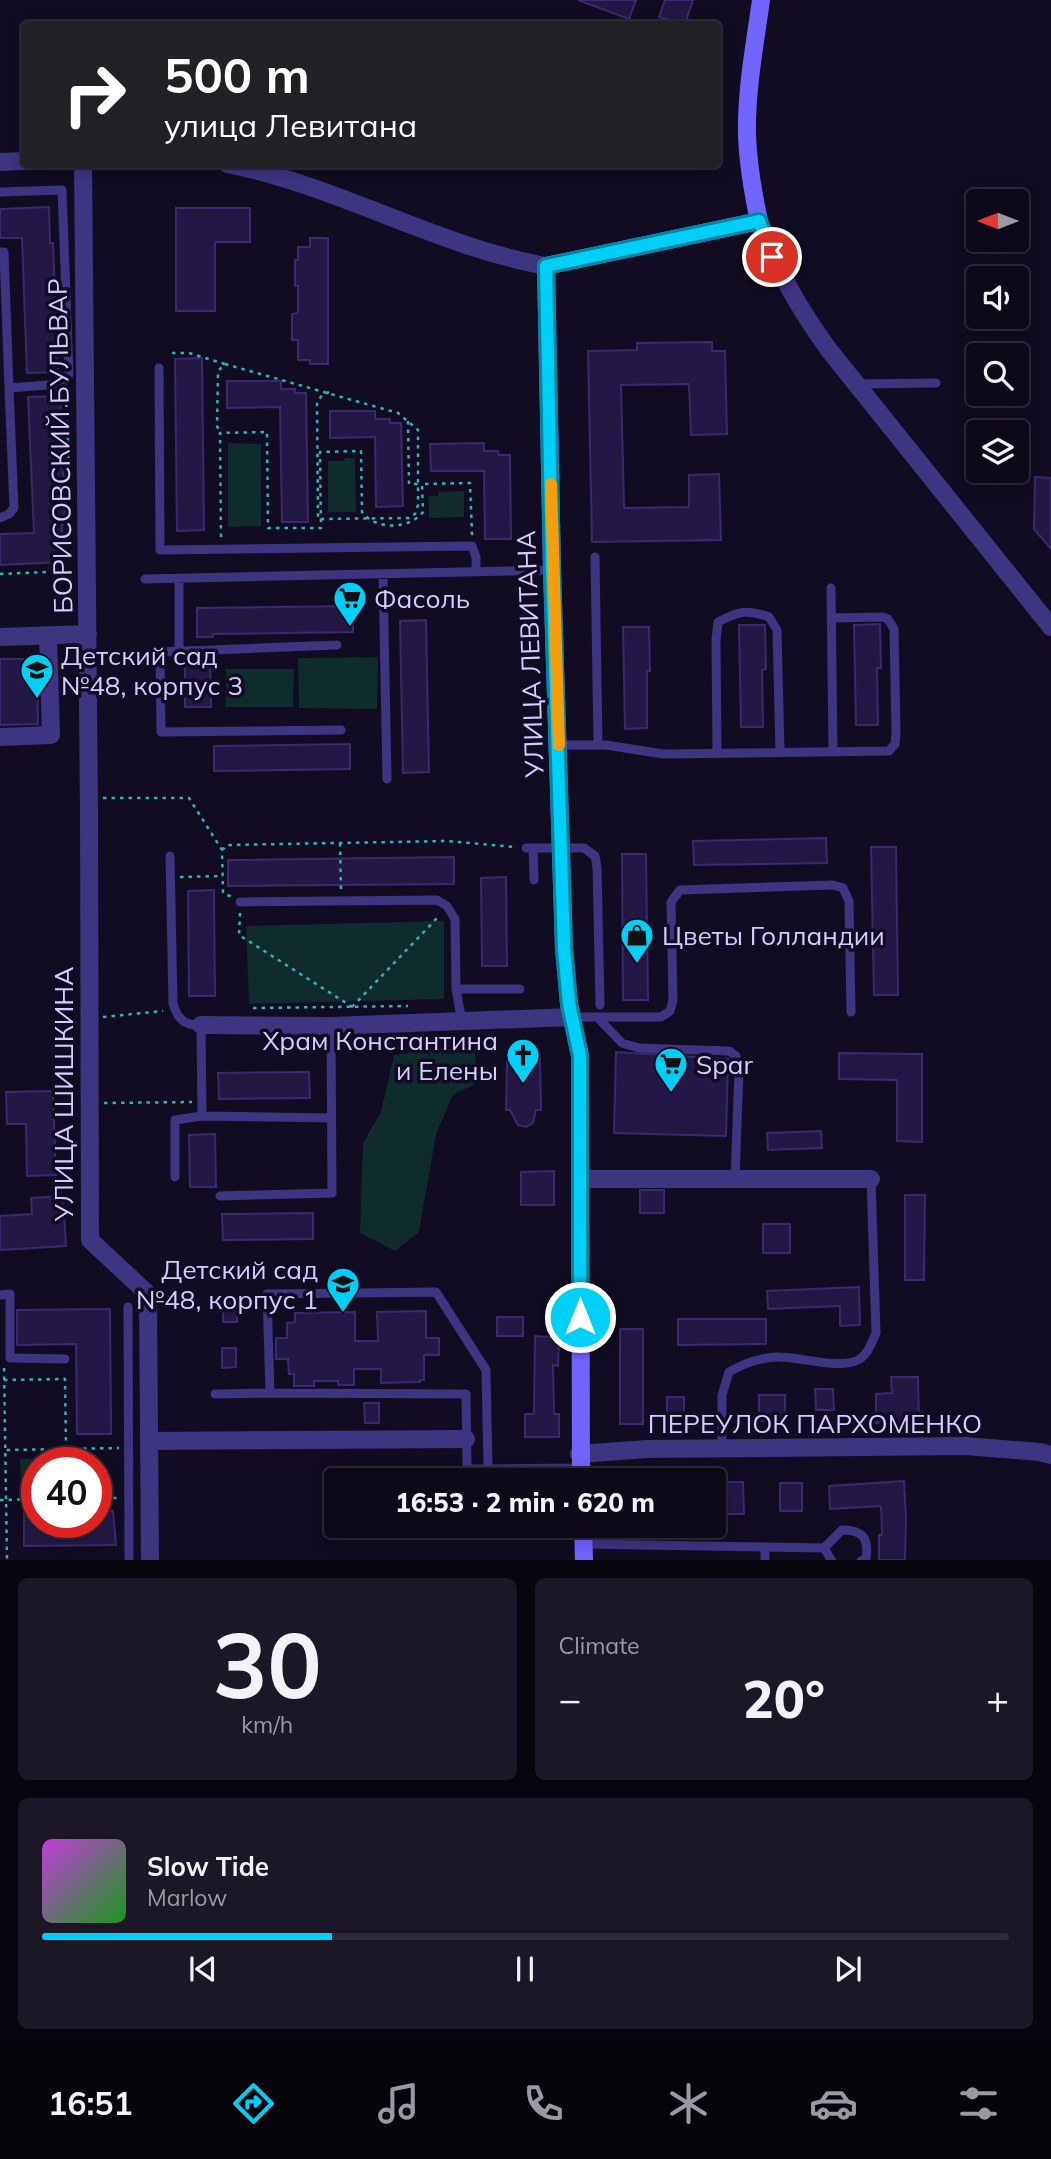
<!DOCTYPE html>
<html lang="en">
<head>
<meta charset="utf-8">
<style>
	:root { --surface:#0d0919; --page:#1b1726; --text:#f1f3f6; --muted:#9a9aa2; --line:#2d2a38; --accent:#00d0f8 }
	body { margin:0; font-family:Mulish,sans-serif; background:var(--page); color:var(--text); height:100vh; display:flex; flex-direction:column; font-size:26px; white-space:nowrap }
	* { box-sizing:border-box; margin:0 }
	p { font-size:23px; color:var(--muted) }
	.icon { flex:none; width:38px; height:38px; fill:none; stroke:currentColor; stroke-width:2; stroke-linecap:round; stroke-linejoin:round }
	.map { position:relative; height:1560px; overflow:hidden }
	.panel { display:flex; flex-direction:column; gap:18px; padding:18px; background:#07050e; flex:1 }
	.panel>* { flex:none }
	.top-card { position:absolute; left:21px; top:21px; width:700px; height:147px; border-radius:7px; box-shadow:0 4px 18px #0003,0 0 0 2px var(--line); background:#202124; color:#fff; overflow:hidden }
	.needle { width:46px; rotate:270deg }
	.controls { position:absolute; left:966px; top:189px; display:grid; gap:14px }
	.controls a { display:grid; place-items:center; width:63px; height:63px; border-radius:7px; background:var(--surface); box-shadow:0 4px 18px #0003,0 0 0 2px var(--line); font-size:35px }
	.speed { position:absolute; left:21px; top:1447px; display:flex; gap:14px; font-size:35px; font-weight:700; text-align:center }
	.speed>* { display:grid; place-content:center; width:91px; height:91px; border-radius:50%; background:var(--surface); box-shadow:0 4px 18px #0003,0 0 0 2px var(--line); line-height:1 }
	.speed .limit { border:10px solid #d22; background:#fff; color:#111 }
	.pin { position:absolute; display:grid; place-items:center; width:60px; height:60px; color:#fff; margin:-30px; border:4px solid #fff; border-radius:50%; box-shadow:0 2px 7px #0007 }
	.me { position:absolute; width:77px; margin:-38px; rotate:0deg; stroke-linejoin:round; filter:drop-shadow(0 0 5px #0008) }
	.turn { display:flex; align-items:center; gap:24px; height:147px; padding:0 28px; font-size:32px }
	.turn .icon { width:91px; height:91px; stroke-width:2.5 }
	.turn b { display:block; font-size:49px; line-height:60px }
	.big { font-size:52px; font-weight:800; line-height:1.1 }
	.panel .card { flex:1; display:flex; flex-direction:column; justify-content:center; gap:10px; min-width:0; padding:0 24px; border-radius:10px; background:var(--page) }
	.panel .dial { align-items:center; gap:0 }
	.dial b { font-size:91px; line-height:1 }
	.song { display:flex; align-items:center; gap:21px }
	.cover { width:84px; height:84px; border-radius:10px; background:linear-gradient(135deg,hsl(290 70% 55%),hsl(120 70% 35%)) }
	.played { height:7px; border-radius:4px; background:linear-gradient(90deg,var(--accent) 30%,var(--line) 30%) }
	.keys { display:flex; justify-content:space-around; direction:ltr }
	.heat { display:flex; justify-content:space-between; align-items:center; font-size:38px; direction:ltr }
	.panel .tiles { flex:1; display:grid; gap:18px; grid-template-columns:1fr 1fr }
	.card:last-child { grid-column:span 2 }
	.trip { position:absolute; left:324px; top:1468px; width:402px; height:70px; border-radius:7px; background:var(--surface); box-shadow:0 4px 18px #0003,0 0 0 2px var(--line); font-weight:800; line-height:70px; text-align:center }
	.tab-bar { display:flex; height:112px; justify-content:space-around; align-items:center; background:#05040a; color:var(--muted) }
	.tab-bar .icon { width:49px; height:49px }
	.tab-bar .active { color:var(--accent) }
	.tab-bar b { font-size:32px; color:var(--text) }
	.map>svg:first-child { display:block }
	.green { fill:#0f2b2b }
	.building { fill:#231843; stroke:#3b2970; stroke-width:2 }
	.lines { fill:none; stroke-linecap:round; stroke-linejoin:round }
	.path { stroke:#29b6b6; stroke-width:2.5; stroke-dasharray:3.5 5; stroke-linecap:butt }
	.lane { stroke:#3d3582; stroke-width:9 }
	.street { stroke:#3d3582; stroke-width:18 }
	.secondary { stroke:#7164ff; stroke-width:18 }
	.route-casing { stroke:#0087a1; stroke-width:18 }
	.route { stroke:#00d0f8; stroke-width:12 }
	.slow { stroke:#f59e0b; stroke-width:12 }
	.labels { text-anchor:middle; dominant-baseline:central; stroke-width:7; stroke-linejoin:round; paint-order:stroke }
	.street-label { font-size:26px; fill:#d5cdff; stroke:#110c21 }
	.poi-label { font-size:26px; fill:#d5cdff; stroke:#110c21; text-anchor:start }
</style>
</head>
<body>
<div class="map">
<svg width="1051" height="1561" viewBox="0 0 1051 1561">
	<rect width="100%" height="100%" fill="#110c21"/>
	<path class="green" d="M228,443L261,444V526L228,527Z
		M345,458H355L356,512H328V461H344Z
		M464,491V517L429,518L428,496H438V492Z
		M378,657L377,709L299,708L298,658Z
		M226,669H294L293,707H226Z
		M444,921V999L249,1004L246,926Z
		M475,1043L477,1083L453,1095L436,1134L419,1232L395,1251L360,1233L363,1143L381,1112L394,1055Z
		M89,1458V1463H37V1482L21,1483L20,1459Z"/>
	<path class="building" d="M578,0H636L629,19Z
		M665,0H693L685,24L659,17Z
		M49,207L50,243H53L58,372L27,373L22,238H0V209Z
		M176,208H250V242H215V311H176Z
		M310,238H328V364H310V360H298V340H292V314L298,313V286H295V260H298V247H310Z
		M712,342V351H725L727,434L691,435L689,384L621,385L624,508L689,507V475L719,474L721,540L592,542L588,351L637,350V343Z
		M202,358L204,530L177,531L175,359Z
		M227,381H281V389H295V393H306L308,522H282L280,407L227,408Z
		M60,396L65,525H62L63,562L0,565V534L34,533L28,397Z
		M330,411H375V419H390V423H401L403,506L376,507L375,437L330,438Z
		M484,443V451H498L499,455H510L511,539H485L484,471H431L430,444Z
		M1035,477L1051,478V549L1034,529Z
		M353,606V632L213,634V637H197V608Z
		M426,620L429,772L403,773L400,621Z
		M880,624L881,668H877L878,725H856L854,625Z
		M739,625H765L766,669L762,670L763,727H741Z
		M623,627H649L650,671H647V728L625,729Z
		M0,659H37L38,724L0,725Z
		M210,661L211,707H185V662Z
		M350,744V769L214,771V746Z
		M826,838L827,863L694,865L693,841Z
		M871,847H896L898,995H874Z
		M622,854H646L648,1000H623Z
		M454,857V884L228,886V860Z
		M506,877L507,966H482L481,878Z
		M214,890L215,996H189L188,891Z
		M616,1052L728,1059L726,1136L614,1133Z
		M839,1053L922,1054V1142L897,1141V1080L839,1079Z
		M515,1057L540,1059L541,1110H536L533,1123L526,1127L518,1125L510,1110H506L507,1060H515Z
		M309,1072L310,1098L219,1099L218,1073Z
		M53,1091L56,1175L27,1176L26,1124H7L6,1092Z
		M821,1131L822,1148L768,1150L767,1133Z
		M215,1134L216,1187H190L189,1135Z
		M554,1171V1205H521V1172Z
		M640,1190H664V1213H640Z
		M905,1195H925L924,1280H905Z
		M63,1196L66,1246L0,1250V1216L32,1214L31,1198Z
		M313,1213V1239L223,1240L222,1214Z
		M763,1224H790V1253H763Z
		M859,1287L860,1325L840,1326V1306L768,1309L767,1291Z
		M223,1303H237V1322H223Z
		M110,1309L111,1434H77L76,1344L17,1345V1310Z
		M426,1311V1338H439V1355H424V1380H420V1382L381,1383V1369H354V1385H338V1381H314V1386H294V1374H289L288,1359H276V1338H287V1323L295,1322V1313L355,1312V1341H378L377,1312Z
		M497,1317H523V1336H497Z
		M678,1319H766V1344L678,1345Z
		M620,1329H643V1424H620Z
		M535,1336L559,1338L558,1366L553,1365L554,1414H559V1437H525V1414H534Z
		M222,1348H236V1367L222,1368Z
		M891,1377H918L919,1422L876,1423V1394L892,1393Z
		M815,1389H833L834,1410H816Z
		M759,1395H785V1421H759Z
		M667,1397H684V1417H667Z
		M364,1403H379V1423H365Z
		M904,1481L906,1517L905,1560H879V1535H882L881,1506L830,1509L829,1486Z
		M714,1482H743L744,1514H714Z
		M780,1483H802V1511H780Z
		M96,1511H113L116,1545L24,1546V1512H37V1522H96Z"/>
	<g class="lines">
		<path class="path" d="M172,353H189L225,364L218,371L217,426L220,433
			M225,364L398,413L418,430V505L415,514L409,518L318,519L317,403L322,395L329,392
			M66,395L69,476
			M408,421L409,484H419
			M221,537L220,433L267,432L268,528H321L320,452L361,451L362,512C375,530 409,530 423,512L422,484L470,483L472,535
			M0,574L70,571
			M103,798H189L222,850L223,893L232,897
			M340,843L341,891
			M222,850L227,845L447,841L514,847
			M180,877L223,876
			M240,913L239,935L354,1008
			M352,1007L439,916
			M253,1008L408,1006
			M103,1017L163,1011
			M104,1103L192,1102
			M4,1368L7,1561
			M4,1380L65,1379L66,1449L5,1450
			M66,1449L119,1448
			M96,1498H119
			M0,1500L37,1499"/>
		<path class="lane" d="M0,192L62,190L69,374L65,381L60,384L9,388L4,252H0
			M159,368L160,550L472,546L476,557V570
			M858,384L936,383
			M0,518L9,514L14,508L9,388
			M595,557L598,744
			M383,575L387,779
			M179,578V651
			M145,579L552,570
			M831,588L833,751
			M337,645L160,652L161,732L341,730
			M559,745H606L663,754L889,751L895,744L896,733L894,629L888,619L882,617L831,618
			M717,753L716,640L718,622C739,611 746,609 769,617L777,630L780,752
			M526,848H584L595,856L597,867L600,1005
			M533,848L534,880
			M170,856L173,1003C177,1019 185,1026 201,1025L202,1116L175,1120V1177
			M240,902L437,900L447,906L455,919L456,989L462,1022
			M456,989H520
			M573,1017H661L670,1011L673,1000L671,902L680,890L833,885L843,888L849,901L851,1012
			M597,1017L622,1043L639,1048L729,1051L736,1056L739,1070L735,1179
			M202,1116L331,1118
			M220,1196L332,1193L331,1026
			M436,1292L486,1370L488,1469H467L466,1394L270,1393L267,1294Z
			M0,1295L10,1294V1358L65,1359
			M128,1307L129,1561
			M215,1394L270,1393
			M722,1448V1395L729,1372C744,1363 759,1358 776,1357C799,1356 837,1370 858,1360C868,1355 872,1342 876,1333L871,1179
			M488,1469L579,1468
			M584,1544L824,1548L842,1530C863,1530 869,1538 866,1559L861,1561
			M824,1548L832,1561
			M765,1561V1547"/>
		<path class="street" d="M0,162L24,161
			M83,164L89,811L90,1240L148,1294L150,1561
			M227,164C336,185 436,246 546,266
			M759,221C778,272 798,307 829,350L1051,627
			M0,637L88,634
			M0,737L51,735L48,636
			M201,1025L331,1026L573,1017
			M581,1179H871
			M149,1441L466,1439
			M579,1454L647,1449L965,1446L1040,1452L1051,1455"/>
		<path class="secondary" d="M581,1480L580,1056L569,1004L564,949L552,570L546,266L759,221C753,193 748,164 747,135C746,90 755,44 761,0
			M583,1526L584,1561"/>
	</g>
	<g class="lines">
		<defs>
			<path id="route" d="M580,1317V1056L569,1004L564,949L552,570L546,266L759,221L772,257"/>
		</defs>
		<use href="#route" class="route-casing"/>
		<use href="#route" class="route"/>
		<path class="slow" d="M551,484L559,745"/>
	</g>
	<defs>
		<symbol id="supermarket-pin" viewBox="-11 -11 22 30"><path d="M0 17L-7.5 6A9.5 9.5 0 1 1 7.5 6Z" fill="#00d0f8" stroke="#110c21"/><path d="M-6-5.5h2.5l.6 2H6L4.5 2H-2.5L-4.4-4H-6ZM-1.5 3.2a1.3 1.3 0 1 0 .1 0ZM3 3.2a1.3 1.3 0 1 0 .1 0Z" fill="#111"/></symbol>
		<symbol id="school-pin" viewBox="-11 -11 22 30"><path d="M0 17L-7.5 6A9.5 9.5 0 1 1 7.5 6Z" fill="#00d0f8" stroke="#110c21"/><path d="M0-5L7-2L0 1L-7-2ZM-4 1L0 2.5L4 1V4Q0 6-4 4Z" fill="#111"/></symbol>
		<symbol id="shop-pin" viewBox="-11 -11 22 30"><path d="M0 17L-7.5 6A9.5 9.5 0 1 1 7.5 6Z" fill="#00d0f8" stroke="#110c21"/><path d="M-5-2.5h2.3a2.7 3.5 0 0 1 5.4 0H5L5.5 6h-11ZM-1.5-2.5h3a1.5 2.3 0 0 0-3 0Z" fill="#111"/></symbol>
		<symbol id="church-pin" viewBox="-11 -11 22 30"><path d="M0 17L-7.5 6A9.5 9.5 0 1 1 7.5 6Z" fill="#00d0f8" stroke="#110c21"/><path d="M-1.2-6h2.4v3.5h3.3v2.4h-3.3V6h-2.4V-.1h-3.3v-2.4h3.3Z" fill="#111"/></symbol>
	</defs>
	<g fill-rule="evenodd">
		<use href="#supermarket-pin" x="331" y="579" width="38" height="52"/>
		<use href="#school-pin" x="18" y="651" width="38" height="52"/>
		<use href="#shop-pin" x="618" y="916" width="38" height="52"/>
		<use href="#church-pin" x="504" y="1036" width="38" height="52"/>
		<use href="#supermarket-pin" x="652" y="1045" width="38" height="52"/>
		<use href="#school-pin" x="324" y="1265" width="38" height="52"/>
	</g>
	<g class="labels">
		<g class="street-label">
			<text transform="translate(60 446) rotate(-91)">БОРИСОВСКИЙ БУЛЬВАР</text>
			<text transform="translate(530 654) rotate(-92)">УЛИЦА ЛЕВИТАНА</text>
			<text transform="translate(63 1094) rotate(-90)">УЛИЦА ШИШКИНА</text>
			<text x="815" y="1423">ПЕРЕУЛОК ПАРХОМЕНКО</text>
		</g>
		<g class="poi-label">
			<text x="374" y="598">Фасоль</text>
			<text x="61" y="655">Детский сад<tspan x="61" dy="30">№48, корпус 3</tspan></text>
			<text x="662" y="935">Цветы Голландии</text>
			<text x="498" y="1040" text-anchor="end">Храм Константина<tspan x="498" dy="30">и Елены</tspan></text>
			<text x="696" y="1064">Spar</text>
			<text x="318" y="1269" text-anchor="end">Детский сад<tspan x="318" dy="30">№48, корпус 1</tspan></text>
		</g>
	</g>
</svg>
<div class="controls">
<a><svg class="needle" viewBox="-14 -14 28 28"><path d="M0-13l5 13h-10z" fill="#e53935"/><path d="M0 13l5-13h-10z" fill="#9a9aa2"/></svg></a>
<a><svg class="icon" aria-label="sound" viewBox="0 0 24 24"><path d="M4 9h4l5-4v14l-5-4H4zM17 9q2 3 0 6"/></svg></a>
<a><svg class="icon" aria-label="search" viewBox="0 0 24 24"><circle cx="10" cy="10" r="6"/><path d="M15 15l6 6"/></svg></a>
<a><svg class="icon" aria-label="layers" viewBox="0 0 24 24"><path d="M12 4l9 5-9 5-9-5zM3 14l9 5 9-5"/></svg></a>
</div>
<div class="speed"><div class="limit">40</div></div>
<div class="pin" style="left:772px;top:257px;background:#d93025"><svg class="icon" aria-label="arrive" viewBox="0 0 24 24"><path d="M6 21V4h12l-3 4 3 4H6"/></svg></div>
<svg class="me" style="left:580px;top:1317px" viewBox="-20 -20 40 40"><circle r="17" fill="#00d0f8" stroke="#fff" stroke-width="3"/><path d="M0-11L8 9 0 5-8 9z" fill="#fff"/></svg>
<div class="trip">16:53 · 2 min · 620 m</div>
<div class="top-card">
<div class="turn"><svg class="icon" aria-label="right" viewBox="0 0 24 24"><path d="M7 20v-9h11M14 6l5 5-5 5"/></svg><div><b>500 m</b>улица Левитана</div></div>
</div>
</div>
<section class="panel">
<div class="tiles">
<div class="card dial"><b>30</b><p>km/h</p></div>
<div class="card"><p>Climate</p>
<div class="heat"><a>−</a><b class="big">20°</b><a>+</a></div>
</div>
<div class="card">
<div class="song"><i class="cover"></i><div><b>Slow Tide</b><p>Marlow</p></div></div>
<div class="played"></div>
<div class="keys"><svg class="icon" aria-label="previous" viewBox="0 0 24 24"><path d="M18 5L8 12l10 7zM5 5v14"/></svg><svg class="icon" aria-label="pause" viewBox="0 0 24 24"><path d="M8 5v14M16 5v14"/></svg><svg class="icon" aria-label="next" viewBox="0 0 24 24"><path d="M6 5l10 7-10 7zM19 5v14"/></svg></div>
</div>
</div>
</section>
<nav class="tab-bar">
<b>16:51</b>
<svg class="icon active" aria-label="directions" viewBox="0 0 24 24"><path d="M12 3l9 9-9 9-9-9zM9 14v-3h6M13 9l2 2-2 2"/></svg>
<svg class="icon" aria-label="music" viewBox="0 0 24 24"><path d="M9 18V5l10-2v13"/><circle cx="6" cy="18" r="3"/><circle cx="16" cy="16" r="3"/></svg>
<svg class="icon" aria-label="phone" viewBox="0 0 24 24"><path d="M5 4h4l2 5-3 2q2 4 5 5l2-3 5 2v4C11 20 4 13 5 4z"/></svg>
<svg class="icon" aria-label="climate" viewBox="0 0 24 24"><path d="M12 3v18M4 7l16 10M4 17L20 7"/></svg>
<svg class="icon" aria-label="car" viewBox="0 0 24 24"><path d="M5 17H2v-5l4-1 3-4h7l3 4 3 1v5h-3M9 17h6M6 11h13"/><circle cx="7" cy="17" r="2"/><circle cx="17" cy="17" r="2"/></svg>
<svg class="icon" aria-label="filters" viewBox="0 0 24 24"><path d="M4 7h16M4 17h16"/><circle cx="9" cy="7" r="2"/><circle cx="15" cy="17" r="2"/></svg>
</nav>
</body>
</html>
